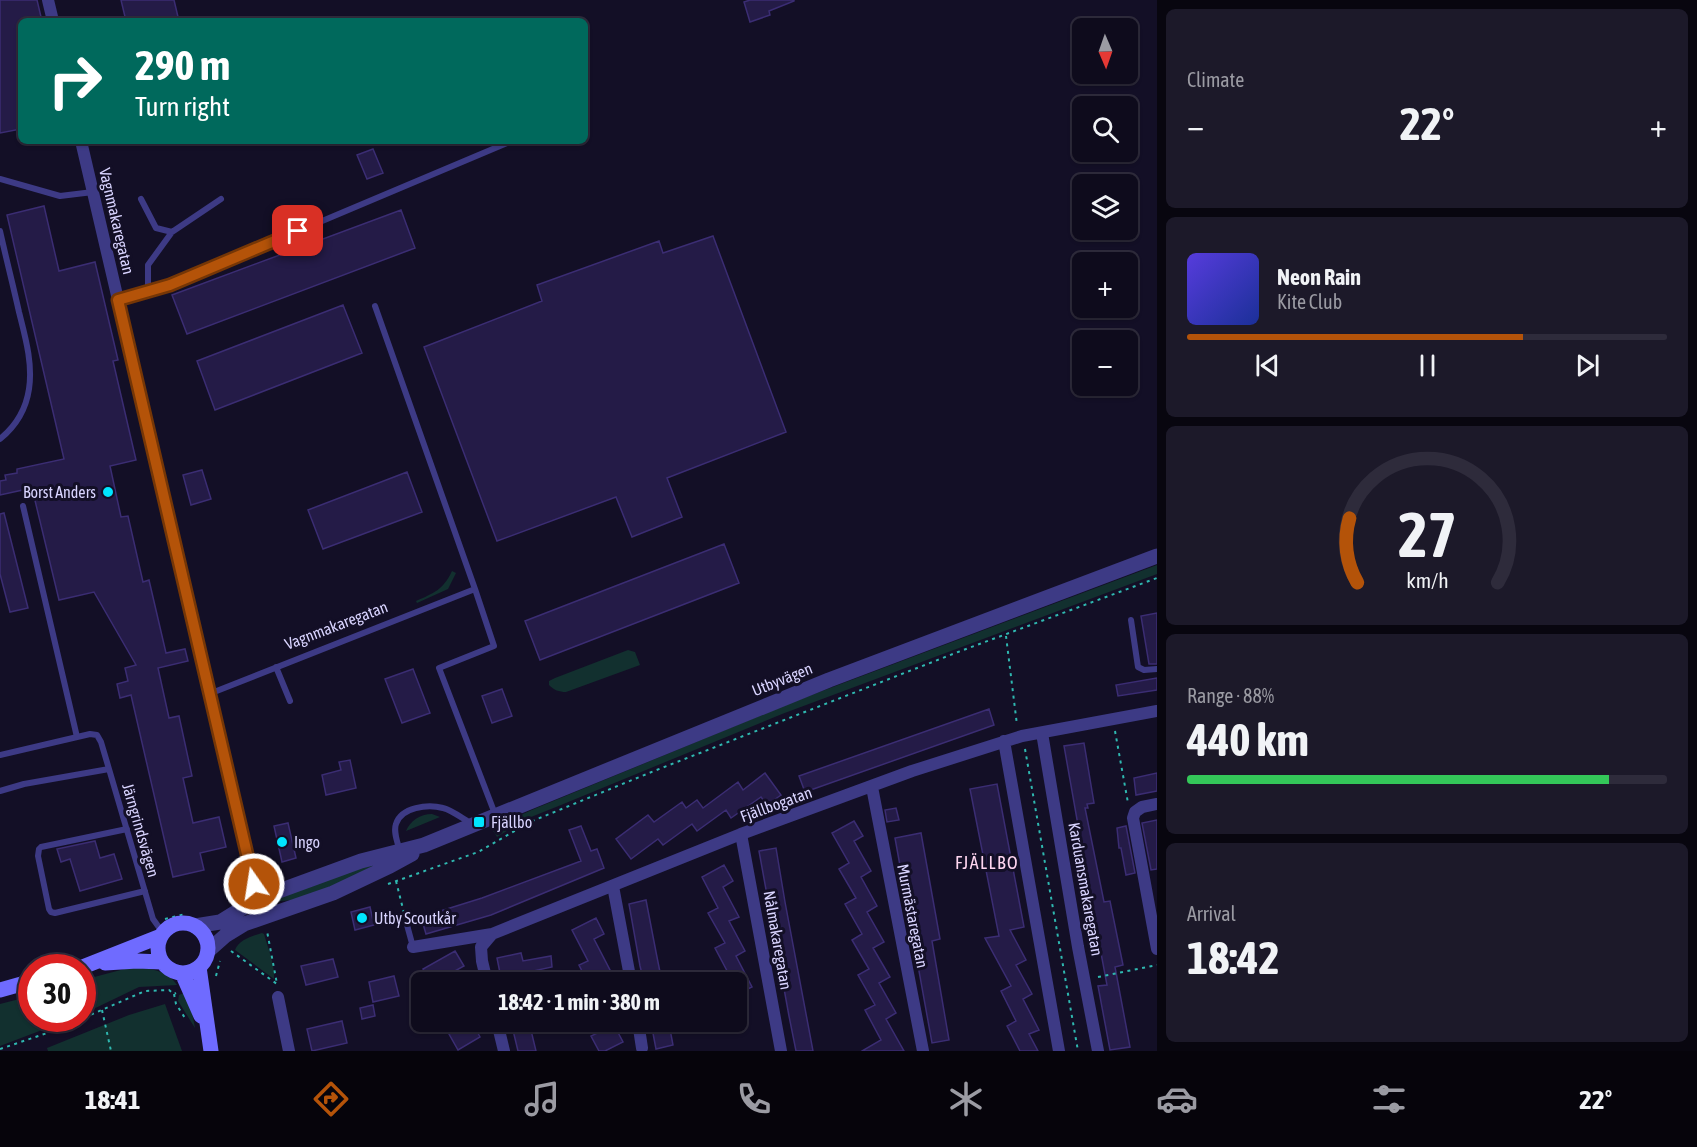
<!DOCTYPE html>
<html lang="en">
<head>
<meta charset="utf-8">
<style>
	:root { --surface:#0e0b1c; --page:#1c1929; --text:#f1f3f6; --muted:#9b9ba3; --line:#2e2b3b; --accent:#b45309 }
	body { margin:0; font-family:"Asap Condensed",sans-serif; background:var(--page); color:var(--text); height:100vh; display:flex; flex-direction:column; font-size:22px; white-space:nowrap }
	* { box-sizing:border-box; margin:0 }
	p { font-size:20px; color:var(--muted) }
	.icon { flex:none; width:33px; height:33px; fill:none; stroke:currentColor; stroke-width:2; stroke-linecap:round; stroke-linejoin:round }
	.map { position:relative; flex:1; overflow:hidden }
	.side { display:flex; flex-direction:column; gap:9px; padding:9px; background:#08060f; width:540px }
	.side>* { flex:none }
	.hud { position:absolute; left:18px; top:18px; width:570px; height:126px; border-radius:9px; box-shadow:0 2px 4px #0004,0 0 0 2px var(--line); background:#00695c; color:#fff; overflow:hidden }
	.needle { width:39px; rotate:178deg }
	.buttons { position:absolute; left:1072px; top:18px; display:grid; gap:12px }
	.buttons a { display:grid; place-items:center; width:66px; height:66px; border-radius:9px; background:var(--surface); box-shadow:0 2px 4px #0004,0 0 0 2px var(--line); font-size:30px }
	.speed { position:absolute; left:18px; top:954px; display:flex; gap:12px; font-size:30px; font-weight:700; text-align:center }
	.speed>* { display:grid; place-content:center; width:78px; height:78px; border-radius:50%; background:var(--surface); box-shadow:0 2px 4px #0004,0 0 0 2px var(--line); line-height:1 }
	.speed .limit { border:9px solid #d22; background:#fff; color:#111 }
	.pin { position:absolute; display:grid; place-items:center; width:51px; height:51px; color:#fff; margin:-26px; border-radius:12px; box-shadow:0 3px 9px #0006 }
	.me { position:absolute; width:66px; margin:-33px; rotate:347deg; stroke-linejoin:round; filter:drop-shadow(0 0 4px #0008) }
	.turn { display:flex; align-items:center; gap:21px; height:126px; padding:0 18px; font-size:27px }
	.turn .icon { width:78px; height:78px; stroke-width:2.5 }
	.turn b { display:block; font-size:42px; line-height:51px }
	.big { font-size:45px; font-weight:700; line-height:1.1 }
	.side .card { flex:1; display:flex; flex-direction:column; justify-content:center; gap:9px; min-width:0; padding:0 21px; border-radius:9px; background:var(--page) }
	.side .dial { align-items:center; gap:0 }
	.dial svg { height:156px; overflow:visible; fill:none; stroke:var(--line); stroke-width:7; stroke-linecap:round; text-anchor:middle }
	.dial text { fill:var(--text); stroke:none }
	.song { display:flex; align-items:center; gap:18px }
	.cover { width:72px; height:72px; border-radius:9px; background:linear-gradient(135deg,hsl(250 70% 55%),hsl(230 70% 35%)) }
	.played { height:6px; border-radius:3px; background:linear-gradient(90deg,var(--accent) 70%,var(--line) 70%) }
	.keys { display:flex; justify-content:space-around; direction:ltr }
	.heat { display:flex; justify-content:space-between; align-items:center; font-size:33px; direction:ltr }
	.charge { height:9px; border-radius:4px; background:linear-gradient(90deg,#34c759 88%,var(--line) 0) }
	.trip { position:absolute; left:411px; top:972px; width:336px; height:60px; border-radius:9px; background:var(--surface); box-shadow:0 2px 4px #0004,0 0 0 2px var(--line); font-weight:700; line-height:60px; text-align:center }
	.tabs { display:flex; height:96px; justify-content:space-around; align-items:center; background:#06040b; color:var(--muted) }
	.tabs .icon { width:42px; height:42px }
	.tabs .on { color:var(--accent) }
	.tabs b { font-size:27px; color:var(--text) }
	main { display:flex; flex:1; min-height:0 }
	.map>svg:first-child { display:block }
	.green { fill:#12302f }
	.building { fill:#241b47; stroke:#3b2d73; stroke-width:1.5 }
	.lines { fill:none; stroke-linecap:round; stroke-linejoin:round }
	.path { stroke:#2fb8b0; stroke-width:2; stroke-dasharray:3 4.5; stroke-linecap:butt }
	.service { stroke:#3d3a85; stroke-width:6 }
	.minor { stroke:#3d3a85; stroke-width:12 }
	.tertiary { stroke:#3d3a85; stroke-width:15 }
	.secondary { stroke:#6f6bff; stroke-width:15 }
	.route-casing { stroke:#753606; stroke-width:15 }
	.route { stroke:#b45309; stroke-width:10 }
	.poi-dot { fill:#00e5ff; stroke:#130f26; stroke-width:2 }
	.labels { text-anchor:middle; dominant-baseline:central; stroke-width:6; stroke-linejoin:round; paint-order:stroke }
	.street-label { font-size:16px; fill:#d9d4ff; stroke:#130f26 }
	.poi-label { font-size:16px; fill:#d9d4ff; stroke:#130f26; text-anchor:start }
	.neighbourhood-label { font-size:18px; letter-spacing:1.5px; fill:#ffd6f0; stroke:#130f26 }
</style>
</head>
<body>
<main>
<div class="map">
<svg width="1157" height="1051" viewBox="0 0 1157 1051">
	<rect width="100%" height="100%" fill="#130f26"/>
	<path class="green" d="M1157,565V574L782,714L561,805L531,817L517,825L512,821L514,818L534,809L793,702Z
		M452,571L456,573L448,589L417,603L416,601C434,593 443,590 452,571Z
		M628,650L635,652L640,665L566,692C559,692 554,690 549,685V681L555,678Z
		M432,814L440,817L406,831C410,821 420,814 432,814Z
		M505,823H508L510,829L497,837L492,829Z
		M384,860C353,877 309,903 274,901L273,899Z
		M262,933L264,934C268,948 275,965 274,979L235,950C239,940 252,936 262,933Z
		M132,967C149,969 167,969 177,985L139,987L83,1014V980Z
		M184,993L192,1012L195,1028L178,1001L179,995Z
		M31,996L32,1018L71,1019L0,1046V1004Z
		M165,1004L182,1051H48L47,1048L129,1015Z"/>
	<path class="building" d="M0,0H37L42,21H21V129L0,133Z
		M121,0H174L179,21H126Z
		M750,0H794V1L769,11L770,15L750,22L744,2Z
		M373,149L383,173L367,179L357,155Z
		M44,206L59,271L95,262L118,360L113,361L136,460L110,466L121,517L128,516L143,582L149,580L166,653L185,649L188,661L158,668L169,718L179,716L192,776L183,778L193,823L219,817L226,847L200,853L204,870L173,877L131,695L120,698L117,684L128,681L125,668L136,665L94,592L59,600L32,488L0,495V481L6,480L5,475L17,473V469L64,459L7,215Z
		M401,210L415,248L187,334L172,295Z
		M713,236L786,432L667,478L682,517L632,537L616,497L497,541L424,347L542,301L537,285L659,241L663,253Z
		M343,305L362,353L215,410L197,361Z
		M202,470L211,499L191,505L183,475Z
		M407,472L422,512L323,549L308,510Z
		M4,513L28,608L10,612L0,574V514Z
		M724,544L739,583L540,660L525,621Z
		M1157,613V664H1149L1141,616Z
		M413,669L430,713L402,723L385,679Z
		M1157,678V690L1118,696L1116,685Z
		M502,689L512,716L492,723L482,696Z
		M989,709L994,725L805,792L799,776Z
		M1084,743L1094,803L1087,804L1088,808H1085L1104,902L1110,901L1123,965L1115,967L1130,1047L1110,1050L1098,986L1107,985L1089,889L1082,890L1070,827L1078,825L1064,746Z
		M350,760L356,788L326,795L322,775L341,770L339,762Z
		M765,773L781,795L767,805L761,797L731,818L726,810L697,831L692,824L663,845L658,839L631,859L616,839L648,815L654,822L682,802L686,808L697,800L703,808L738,782L743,790Z
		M1157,773V791L1136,795L1134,778Z
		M997,784L1024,927L1010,930L1026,960L1016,965L1032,994L1023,999L1039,1030L1029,1034L1038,1051H1020L1007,1026L1016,1021L1001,991L1011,986L985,938L999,936L970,789Z
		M896,808L899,820L887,822L885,810Z
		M1157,820V869L1151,870L1142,823Z
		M854,821L863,836L854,841L871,871L861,877L877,906L867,912L884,942L873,948L890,977L879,983L896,1013L886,1019L904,1051H862L881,1040L865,1010L875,1005L858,975L869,969L852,940L862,934L845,904L856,898L839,869L849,863L832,833Z
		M288,823L296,858L282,862L274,826Z
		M581,826L591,851L597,849L604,868L491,915L426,934L421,917L482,898L581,861L569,830Z
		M1126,826L1135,873L1126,875L1121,848H1119L1117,828Z
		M921,833L940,939L932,941L949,1040L932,1043L895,838Z
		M95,841L100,858L114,854L122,879L80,891L70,859L61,862L57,849Z
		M776,848L785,902L813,1051H796L789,1016L759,851Z
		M724,865L733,881L723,887L739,917L729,921L745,951L736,956L752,987L736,995V982H733L715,948L725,943L708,913L718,908L702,877Z
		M646,900L656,952L662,982H644L640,966L629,904Z
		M370,907L374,925L355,930L351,912Z
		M596,918L604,934L594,939L610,970L587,981L579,965L588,961L572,930Z
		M455,951L464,966L435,982H431L423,969Z
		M521,953L523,961L551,956L552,967L501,978L497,958Z
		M333,959L338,977L306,985L301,966Z
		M394,976L399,996L373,1002L369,982Z
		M373,1005L375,1016L362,1019L360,1008Z
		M342,1021L347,1043L312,1051L307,1029Z
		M472,1022L480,1037L458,1050L449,1034Z
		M511,1022H529L536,1051H518Z
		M669,1024L673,1045L656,1049L652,1028Z
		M614,1025L623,1042L605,1051H599L591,1036Z"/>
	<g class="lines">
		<path class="path" d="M1006,636L1017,725
			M1115,731L1128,803
			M1025,749L1078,1051
			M396,881L405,917
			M388,884L478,852L530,822L654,771L958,652L1157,578
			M165,919L185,914
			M231,951L277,984L267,931
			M216,976L220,961
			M1098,977L1157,965
			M174,994L176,1004L185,1018
			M102,1010L111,1051
			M0,1049L56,1030L145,991L169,990L174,994L176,993"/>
		<path class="service" d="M0,179L60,196L93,192
			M141,199L156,228L172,232
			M0,231C6,258 13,285 19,312C25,336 33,363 29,389C26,409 16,426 0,439
			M148,291V265L172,232L221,199
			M118,300L170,285L512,141
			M375,306L475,589
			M23,506L77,737
			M1131,620L1138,667L1144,670L1157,669
			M276,667L290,701
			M209,694L475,589L494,646L439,668L495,814
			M0,755L90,734L97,735L101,742L109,769
			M0,791L24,784L109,769L153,919L163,933
			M127,829L41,847L39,849L38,856L49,909L51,912L55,913L145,891
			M400,852C398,843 393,832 396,824C401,807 428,804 443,808C452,810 463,819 472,824
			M407,925L413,947"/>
		<path class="minor" d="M48,0L53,21
			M81,141L262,917
			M1042,733L1078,947L1098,1051
			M1004,741L1059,1051
			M872,787L923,1051
			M1157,804L1142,807L1135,812L1133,818L1157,949
			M741,834L781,1051
			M613,886L631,982
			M413,947L492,934L741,834L912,771L1022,736L1157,711
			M487,982L482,961L481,947L492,934
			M278,997L289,1051
			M497,1022L504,1051
			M638,1022L642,1048"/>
		<path class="tertiary" d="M195,926L220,922L257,899L361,861L424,845L829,680L1157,556
			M208,951L226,935L244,924L333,893L390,866L412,854"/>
		<path class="secondary" d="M158 948a25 25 0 1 1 50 0a25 25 0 1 1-50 0Z
			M105,963L137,961L162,962
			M199,967L211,1051
			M80,968L161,936
			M182,973L201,1016
			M0,990L32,981"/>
	</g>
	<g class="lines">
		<defs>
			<path id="route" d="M254,884L118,300L170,285L298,231"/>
		</defs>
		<use href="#route" class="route-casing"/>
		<use href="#route" class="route"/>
	</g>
	<g class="poi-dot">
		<circle cx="108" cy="492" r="6"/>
		<rect x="473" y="816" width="12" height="12" rx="3"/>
		<circle cx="282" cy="842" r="6"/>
		<circle cx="362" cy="918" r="6"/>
	</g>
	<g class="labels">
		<g class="street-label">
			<text transform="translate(117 221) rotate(77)">Vagnmakaregatan</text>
			<text transform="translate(336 625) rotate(-21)">Vagnmakaregatan</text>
			<text transform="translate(782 679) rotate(-22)">Utbyvägen</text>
			<text transform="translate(776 804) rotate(-20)">Fjällbogatan</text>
			<text transform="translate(141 830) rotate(74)">Järngrindsvägen</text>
			<text transform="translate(1086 889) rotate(80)">Karduansmakaregatan</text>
			<text transform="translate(913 916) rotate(79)">Murmästaregatan</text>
			<text transform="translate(778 940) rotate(80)">Nålmakaregatan</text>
		</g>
		<g class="poi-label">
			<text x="96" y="492" text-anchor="end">Borst Anders</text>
			<text x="491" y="822">Fjällbo</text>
			<text x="294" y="842">Ingo</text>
			<text x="374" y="918">Utby Scoutkår</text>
		</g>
		<g class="neighbourhood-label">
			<text x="987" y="862">FJÄLLBO</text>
		</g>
	</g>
</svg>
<div class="buttons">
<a><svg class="needle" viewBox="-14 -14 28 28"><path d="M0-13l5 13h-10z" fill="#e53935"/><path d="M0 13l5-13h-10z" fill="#9b9ba3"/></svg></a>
<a><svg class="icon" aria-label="search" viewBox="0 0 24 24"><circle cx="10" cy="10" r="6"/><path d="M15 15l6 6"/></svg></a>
<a><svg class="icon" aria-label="layers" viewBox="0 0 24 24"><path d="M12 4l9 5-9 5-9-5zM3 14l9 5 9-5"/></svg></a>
<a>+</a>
<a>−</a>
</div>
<div class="speed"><div class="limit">30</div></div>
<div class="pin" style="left:298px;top:231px;background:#d93025"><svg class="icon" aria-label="arrive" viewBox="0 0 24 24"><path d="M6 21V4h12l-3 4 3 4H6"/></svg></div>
<svg class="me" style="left:254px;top:884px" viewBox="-20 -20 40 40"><circle r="17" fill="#b45309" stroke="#fff" stroke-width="3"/><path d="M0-11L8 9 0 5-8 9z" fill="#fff"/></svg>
<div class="trip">18:42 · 1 min · 380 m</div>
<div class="hud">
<div class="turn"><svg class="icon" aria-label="right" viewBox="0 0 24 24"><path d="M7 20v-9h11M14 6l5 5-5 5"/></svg><div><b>290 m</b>Turn right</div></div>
</div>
</div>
<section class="side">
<div class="card"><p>Climate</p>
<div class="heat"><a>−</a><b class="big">22°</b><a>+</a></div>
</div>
<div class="card">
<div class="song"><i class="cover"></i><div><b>Neon Rain</b><p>Kite Club</p></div></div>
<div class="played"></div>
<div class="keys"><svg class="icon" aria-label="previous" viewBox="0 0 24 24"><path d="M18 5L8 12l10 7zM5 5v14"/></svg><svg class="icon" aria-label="pause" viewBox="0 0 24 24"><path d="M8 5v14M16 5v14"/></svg><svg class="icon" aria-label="next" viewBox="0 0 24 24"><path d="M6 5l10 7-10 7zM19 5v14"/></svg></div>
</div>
<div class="card dial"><svg viewBox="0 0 100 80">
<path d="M14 69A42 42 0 1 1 86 69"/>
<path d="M14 69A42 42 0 0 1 10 36" stroke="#b45309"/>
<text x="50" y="56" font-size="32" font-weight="700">27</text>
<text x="50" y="72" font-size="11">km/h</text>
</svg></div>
<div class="card"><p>Range · 88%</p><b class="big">440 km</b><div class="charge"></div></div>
<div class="card"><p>Arrival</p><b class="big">18:42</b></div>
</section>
</main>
<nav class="tabs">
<b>18:41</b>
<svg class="icon on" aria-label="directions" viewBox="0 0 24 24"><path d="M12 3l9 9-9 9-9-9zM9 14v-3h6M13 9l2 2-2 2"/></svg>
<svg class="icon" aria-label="music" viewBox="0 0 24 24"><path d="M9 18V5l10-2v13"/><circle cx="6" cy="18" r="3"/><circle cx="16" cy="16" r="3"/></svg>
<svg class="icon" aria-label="phone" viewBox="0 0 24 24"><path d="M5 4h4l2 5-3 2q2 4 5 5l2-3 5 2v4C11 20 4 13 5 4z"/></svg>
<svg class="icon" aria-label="climate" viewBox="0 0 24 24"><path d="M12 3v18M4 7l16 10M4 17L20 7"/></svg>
<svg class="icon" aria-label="car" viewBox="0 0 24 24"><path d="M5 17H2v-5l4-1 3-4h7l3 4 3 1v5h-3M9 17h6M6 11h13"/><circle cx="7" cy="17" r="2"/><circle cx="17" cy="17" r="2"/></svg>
<svg class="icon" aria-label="filters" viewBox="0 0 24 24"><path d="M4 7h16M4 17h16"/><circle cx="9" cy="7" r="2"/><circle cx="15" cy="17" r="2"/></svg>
<b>22°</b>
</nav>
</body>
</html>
